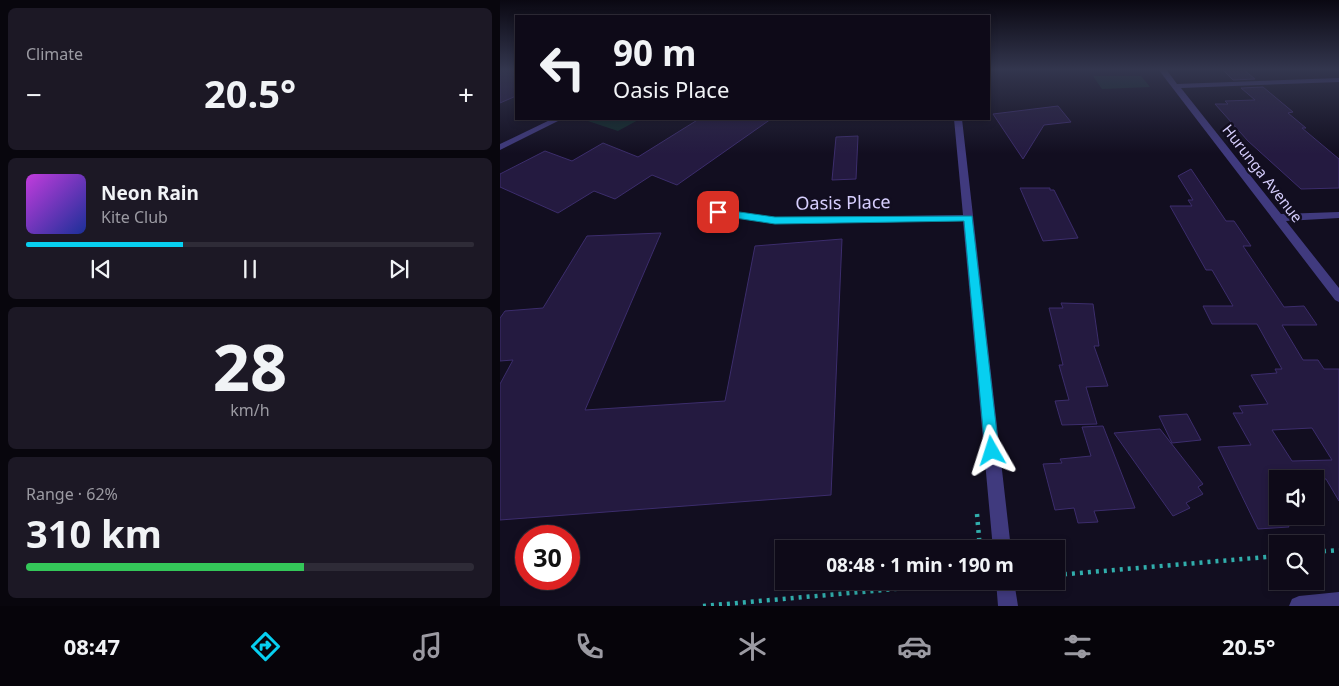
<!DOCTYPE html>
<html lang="en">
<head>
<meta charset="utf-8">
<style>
	:root { --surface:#0e0a18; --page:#1c1825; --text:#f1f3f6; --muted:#9b9aa2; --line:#2e2b37; --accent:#07cff0 }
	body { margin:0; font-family:"Noto Sans",sans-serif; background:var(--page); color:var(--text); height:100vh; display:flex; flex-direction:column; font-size:19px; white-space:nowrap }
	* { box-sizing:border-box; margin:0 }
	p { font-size:16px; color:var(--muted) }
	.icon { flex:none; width:28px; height:28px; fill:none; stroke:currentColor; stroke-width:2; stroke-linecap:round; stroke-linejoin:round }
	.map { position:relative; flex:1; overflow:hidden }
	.panel { display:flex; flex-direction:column; gap:8px; padding:8px; background:#08060d; width:500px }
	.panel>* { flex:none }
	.guide { position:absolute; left:15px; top:15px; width:475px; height:105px; border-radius:0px; box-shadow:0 2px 8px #0003,0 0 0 1px var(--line); background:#0e0a18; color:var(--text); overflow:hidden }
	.fabs { position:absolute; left:769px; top:470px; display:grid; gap:10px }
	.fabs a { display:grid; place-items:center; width:55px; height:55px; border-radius:0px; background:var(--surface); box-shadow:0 2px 8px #0003,0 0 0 1px var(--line); font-size:25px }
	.speed { position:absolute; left:15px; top:525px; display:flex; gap:10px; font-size:25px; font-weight:700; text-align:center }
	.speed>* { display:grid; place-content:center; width:65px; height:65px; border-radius:50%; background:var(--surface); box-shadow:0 2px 8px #0003,0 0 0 1px var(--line); line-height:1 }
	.speed .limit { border:8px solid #d22; background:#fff; color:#111 }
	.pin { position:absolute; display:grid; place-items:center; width:42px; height:42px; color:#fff; margin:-21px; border-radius:10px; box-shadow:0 2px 8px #0006 }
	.me { position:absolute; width:55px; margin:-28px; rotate:354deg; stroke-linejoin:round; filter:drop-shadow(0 0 4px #0008) }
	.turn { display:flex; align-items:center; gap:18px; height:105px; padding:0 15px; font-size:22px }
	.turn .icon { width:65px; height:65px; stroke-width:2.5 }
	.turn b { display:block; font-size:35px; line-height:42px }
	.big { font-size:38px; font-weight:700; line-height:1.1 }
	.panel .card { flex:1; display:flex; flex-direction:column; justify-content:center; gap:8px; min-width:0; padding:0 18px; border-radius:8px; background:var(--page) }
	.panel .dial { align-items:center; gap:0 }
	.dial b { font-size:65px; line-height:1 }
	.song { display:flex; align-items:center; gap:15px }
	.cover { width:60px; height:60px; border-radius:8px; background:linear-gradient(135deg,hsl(290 70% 55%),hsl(230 70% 35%)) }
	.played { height:5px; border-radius:2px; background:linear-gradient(90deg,var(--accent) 35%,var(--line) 35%) }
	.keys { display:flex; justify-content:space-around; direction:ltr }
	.heat { display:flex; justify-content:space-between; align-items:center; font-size:28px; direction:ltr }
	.charge { height:8px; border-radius:4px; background:linear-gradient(90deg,#34c759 62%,var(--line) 0) }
	.trip { position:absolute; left:275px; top:540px; width:290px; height:50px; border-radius:0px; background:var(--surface); box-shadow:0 2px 8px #0003,0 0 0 1px var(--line); font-weight:700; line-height:50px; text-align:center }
	.dock { display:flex; height:80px; justify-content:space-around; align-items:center; background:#06040a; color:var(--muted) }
	.dock .icon { width:35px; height:35px }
	.dock .on { color:var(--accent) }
	.dock b { font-size:22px; color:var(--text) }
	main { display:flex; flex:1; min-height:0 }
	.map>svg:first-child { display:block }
	.green { fill:#112a2a }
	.building { fill:#241a40; stroke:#3c2d6c; fill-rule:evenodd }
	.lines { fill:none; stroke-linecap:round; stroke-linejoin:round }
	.path { stroke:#31aeac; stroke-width:4.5; stroke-dasharray:3 5; stroke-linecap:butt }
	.service { fill:#403a7e; fill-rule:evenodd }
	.minor { fill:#403a7e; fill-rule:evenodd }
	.tertiary { fill:#403a7e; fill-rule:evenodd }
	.route { fill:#07cff0; stroke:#05879c }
	.labels { text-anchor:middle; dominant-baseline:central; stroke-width:5; stroke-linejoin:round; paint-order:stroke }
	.far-street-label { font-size:15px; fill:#d6cefd; stroke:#120e20 }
	.street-label { font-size:18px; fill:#d6cefd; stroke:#120e20 }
</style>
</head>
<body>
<main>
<section class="panel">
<div class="card"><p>Climate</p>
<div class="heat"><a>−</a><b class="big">20.5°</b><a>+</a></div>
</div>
<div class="card">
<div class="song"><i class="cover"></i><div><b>Neon Rain</b><p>Kite Club</p></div></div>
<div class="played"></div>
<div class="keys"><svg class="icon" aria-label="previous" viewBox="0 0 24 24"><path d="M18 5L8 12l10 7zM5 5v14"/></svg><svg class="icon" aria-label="pause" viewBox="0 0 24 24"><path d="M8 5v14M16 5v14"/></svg><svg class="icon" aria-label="next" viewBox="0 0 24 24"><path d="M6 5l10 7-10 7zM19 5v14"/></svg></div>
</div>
<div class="card dial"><b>28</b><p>km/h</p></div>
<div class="card"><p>Range · 62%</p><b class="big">310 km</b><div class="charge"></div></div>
</section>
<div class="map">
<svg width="839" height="606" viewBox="0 0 839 606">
	<rect width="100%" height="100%" fill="#120e20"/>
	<path class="green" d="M593,76H641L650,87L602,89Z
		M82,119H140L118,131Z"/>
	<path class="building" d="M0,69H16V96L0,103Z
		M722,69H743L755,79L733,80Z
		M763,87L793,112L788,113L806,128H802L839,159V188L801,189L748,141L715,104H728L725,101L755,100L741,88Z
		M558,106L571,122L544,125L523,159L493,114Z
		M199,119H271L177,185L152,175L115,199L94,191L58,213L0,187V174L45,151L72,161L103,143L138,157Z
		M358,136L356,179L332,180L336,137Z
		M691,169L726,221H734L751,246H743L784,307L804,306L817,325H782L803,360H818L824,369H839V501L826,479H778V516H784L789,527L758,529L718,447L751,445L733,413H743L739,406L768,404L751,375L777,373L775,369H782L757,324H712L703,306H733L712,270H706L670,206H692L688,200H693L678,176ZM812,428L832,460L792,461L772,430Z
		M520,188H550V190H554L578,238L543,241Z
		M161,233L85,410L225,401L255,246L342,239L331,495L0,520V384L13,360L0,361V318L5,311L43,308L87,236Z
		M561,303L593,304L599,346H594L608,386L586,387L597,424L562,425L555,401L569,400L559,365H563L549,308H563Z
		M687,414L701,440L672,443L659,416Z
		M603,426L635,508L594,511L598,522L578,523L574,508L555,510L543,464L562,463L560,459L591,456L582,427Z
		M660,429L703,484L698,487L703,494L686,503L690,508L673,516L614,433Z"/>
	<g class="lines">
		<path class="path" d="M477,514L480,549
			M815,552L839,550
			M556,575L778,556
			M203,606L486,581"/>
		<path class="service" d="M52,119H62L0,150V144Z"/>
		<path class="minor" d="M658,69H666L677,84L839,78V82L681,88L781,214L839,212V218L786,221L839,288V302L835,300Z
			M454,119H462L511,549H493L463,221L275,224L218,215L213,212L218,209L275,218L463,215Z
			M496,581H514L518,606H498Z"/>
		<path class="tertiary" d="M839,592V606H789L792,599L799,596Z"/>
	</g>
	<linearGradient id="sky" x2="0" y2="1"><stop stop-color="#0a0812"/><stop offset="0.45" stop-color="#33364e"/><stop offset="1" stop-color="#33364e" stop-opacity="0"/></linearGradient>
	<rect width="839" height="154" fill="url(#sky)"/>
	<path class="route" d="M218,209L275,217L472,216L499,451L497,456L492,458L487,456L485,451L464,221L275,224L215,215V210Z"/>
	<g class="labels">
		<g class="far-street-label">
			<text transform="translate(763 173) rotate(52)">Hurunga Avenue</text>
		</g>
		<g class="street-label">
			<text transform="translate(343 202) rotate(-1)">Oasis Place</text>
		</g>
	</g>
</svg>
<div class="fabs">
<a><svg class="icon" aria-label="sound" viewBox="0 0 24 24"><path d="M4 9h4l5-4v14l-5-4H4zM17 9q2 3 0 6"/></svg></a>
<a><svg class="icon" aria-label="search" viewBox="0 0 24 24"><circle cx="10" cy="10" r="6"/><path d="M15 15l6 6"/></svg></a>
</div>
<div class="speed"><div class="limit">30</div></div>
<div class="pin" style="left:218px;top:212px;background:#d93025"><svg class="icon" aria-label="arrive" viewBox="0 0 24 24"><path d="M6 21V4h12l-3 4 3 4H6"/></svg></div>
<svg class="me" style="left:492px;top:451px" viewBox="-20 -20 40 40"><path d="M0-17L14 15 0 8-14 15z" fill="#07cff0" stroke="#fff" stroke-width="4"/></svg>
<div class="trip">08:48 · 1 min · 190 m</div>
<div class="guide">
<div class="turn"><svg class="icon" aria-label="left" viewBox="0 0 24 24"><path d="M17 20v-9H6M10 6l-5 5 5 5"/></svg><div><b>90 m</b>Oasis Place</div></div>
</div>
</div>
</main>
<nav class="dock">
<b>08:47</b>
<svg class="icon on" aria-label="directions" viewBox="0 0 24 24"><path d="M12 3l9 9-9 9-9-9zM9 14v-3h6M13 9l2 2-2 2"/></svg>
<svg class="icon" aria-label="music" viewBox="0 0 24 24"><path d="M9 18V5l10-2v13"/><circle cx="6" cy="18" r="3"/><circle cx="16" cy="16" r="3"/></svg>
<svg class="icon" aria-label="phone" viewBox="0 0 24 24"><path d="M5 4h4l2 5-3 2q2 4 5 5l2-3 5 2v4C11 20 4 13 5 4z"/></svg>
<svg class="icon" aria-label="climate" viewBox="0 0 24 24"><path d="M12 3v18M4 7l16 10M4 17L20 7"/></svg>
<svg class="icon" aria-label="car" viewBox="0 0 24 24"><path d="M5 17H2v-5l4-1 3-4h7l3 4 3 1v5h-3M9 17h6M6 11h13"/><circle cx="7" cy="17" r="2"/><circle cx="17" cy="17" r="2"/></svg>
<svg class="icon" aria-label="filters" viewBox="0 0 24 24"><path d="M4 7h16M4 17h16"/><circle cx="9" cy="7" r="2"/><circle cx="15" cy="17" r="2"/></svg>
<b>20.5°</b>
</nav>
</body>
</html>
